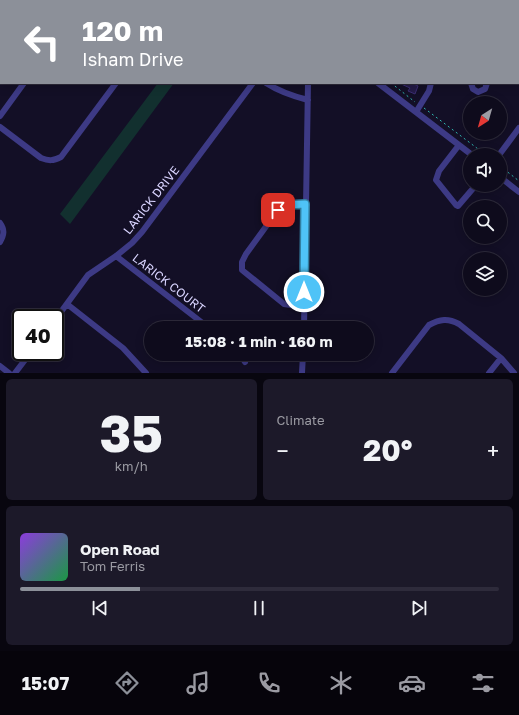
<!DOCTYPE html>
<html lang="en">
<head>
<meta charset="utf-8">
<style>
	:root { --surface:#0e0b1c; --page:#1c1929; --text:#f1f3f6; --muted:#9b9ba3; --line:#2e2b3b; --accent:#8c9099 }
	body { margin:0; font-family:"Golos Text",sans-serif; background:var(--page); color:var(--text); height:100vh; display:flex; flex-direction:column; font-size:15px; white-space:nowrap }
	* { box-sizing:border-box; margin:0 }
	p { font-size:13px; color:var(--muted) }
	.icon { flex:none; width:22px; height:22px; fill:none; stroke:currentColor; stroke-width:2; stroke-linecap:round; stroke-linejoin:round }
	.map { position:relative; height:373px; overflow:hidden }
	.side { display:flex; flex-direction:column; gap:6px; padding:6px; background:#08060f; flex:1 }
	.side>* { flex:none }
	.banner { position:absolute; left:0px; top:0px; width:519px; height:84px; box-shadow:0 2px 10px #0003,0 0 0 1px var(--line); background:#8c9099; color:#fff; overflow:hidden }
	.needle { width:26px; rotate:217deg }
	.fabs { position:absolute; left:463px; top:96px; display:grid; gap:8px }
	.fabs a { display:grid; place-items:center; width:44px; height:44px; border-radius:50%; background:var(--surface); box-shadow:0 2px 10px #0003,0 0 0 1px var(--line); font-size:20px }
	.speed { position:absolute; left:12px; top:309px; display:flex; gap:8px; font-size:20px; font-weight:700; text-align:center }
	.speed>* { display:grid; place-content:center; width:52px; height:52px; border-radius:50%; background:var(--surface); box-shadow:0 2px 10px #0003,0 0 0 1px var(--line); line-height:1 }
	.speed .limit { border:2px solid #111; border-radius:6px; background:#fff; color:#111 }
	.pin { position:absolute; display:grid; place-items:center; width:34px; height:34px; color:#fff; margin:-17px; border-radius:8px; box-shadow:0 2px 6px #0006 }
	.me { position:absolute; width:44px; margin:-22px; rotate:0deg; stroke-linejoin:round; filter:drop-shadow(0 0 3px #0008) }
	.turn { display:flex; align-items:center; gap:14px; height:84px; padding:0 16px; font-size:18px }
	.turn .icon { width:52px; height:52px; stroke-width:2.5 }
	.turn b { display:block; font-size:28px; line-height:34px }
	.big { font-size:30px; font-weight:700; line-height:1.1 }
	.side .card { flex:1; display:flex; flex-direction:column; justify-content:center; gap:6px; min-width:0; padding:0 14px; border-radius:6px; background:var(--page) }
	.side .dial { align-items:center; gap:0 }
	.dial b { font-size:52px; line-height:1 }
	.song { display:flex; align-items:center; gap:12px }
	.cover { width:48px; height:48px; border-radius:6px; background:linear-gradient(135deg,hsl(270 70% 55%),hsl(140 70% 35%)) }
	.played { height:4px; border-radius:2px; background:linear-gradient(90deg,var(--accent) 25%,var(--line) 25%) }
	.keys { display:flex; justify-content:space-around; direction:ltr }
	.heat { display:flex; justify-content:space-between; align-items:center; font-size:22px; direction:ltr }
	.side .tiles { flex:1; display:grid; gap:6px; grid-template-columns:1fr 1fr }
	.card:last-child { grid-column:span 2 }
	.trip { position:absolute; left:144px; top:321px; width:230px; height:40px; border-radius:20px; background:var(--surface); box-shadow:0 2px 10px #0003,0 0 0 1px var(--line); font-weight:700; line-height:40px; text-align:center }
	.menu { display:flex; height:64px; justify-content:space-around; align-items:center; background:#06040b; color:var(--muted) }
	.menu .icon { width:28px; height:28px }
	.menu .selected { color:var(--accent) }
	.menu b { font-size:18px; color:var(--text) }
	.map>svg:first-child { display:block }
	.green { fill:#12302f }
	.building { fill:#241b47; stroke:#3b2d73 }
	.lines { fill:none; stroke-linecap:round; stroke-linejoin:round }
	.path { stroke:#2fb8b0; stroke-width:1; stroke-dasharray:2 3; stroke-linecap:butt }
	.minor { stroke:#3d3a85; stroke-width:6 }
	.route-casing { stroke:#337fa1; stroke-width:10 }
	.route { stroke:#4fc3f7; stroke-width:7 }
	.labels { text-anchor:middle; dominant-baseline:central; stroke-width:4; stroke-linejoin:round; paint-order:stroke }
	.street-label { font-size:12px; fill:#d9d4ff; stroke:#130f26 }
</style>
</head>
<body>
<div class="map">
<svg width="519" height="373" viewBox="0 0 519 373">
	<rect width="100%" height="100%" fill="#130f26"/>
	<path class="green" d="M158,83H174L70,224L60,214Z"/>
	<path class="building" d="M399,83H412L418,86L415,94L408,91L410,88Z"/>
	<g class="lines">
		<path class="path" d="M282,0L283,1
			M391,83L415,102
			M424,108L486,155
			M500,166L519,181"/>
		<path class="minor" d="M271,0L272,1
			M345,0L346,1
			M85,1V0
			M168,1V0
			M309,1V0
			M476,1L477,0
			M266,83C280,92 292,96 308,100
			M378,83L472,155
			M471,83L473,89L478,92L485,89L487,83
			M416,112L429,91L431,83
			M0,116L24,83
			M0,127L41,158C49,161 53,161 61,157L116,83
			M459,145L439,171L436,180L456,205L458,206L476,185
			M499,155L519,128
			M500,177L519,192
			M0,223C5,230 4,235 0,242
			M116,256L209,328
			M67,304L123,348L146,373
			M304,307L284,304L242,270V262L246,254L278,210L287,205L305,204
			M55,320L88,275L116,256L132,243L142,232L253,83
			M304,328L308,83
			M240,354L245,362
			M0,366L9,373
			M15,373L31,352
			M302,373L303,354
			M392,373L429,325C440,319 448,318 459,324L501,358L514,373
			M489,373L501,358"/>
	</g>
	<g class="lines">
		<defs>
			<path id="route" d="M278,210L287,205L305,204L304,292"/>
		</defs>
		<use href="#route" class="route-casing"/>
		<use href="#route" class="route"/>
	</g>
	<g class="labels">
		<g class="street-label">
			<text transform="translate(151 200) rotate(-52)">LARICK DRIVE</text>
			<text transform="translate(169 283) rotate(38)">LARICK COURT</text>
		</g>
	</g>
</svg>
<div class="fabs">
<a><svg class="needle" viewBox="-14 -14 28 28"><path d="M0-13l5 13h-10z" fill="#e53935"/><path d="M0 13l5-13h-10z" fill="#9b9ba3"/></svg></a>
<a><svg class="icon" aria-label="sound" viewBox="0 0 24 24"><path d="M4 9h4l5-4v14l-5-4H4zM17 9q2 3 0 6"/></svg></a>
<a><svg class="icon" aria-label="search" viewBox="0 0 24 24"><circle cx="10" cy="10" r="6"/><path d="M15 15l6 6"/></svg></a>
<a><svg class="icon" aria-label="layers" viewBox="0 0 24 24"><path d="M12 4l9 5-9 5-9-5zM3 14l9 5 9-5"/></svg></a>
</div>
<div class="speed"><div class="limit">40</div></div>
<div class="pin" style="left:278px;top:210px;background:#d93025"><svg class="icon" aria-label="arrive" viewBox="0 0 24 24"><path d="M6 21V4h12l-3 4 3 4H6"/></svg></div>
<svg class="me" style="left:304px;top:292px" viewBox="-20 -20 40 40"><circle r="17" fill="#4fc3f7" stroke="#fff" stroke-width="3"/><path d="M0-11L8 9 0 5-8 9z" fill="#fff"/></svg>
<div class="trip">15:08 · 1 min · 160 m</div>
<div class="banner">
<div class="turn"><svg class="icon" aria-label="left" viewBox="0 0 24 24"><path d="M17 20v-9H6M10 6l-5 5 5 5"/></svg><div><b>120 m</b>Isham Drive</div></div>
</div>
</div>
<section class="side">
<div class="tiles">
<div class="card dial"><b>35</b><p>km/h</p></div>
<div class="card"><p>Climate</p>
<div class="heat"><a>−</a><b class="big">20°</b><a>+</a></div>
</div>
<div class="card">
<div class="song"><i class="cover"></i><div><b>Open Road</b><p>Tom Ferris</p></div></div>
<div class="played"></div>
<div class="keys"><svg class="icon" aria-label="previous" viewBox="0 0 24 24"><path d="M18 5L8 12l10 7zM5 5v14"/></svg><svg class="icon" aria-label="pause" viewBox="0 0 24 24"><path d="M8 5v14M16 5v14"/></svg><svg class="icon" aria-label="next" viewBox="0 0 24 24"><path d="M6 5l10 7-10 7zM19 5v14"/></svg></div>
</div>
</div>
</section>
<nav class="menu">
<b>15:07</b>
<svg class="icon selected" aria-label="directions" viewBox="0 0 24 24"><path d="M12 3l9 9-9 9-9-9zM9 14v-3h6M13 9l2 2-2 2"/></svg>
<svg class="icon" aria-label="music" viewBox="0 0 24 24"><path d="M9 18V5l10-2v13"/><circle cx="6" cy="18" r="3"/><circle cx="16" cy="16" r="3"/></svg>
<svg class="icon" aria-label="phone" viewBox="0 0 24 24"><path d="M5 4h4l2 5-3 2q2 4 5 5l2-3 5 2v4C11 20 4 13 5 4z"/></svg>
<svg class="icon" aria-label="climate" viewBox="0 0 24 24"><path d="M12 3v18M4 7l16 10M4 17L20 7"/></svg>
<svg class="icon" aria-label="car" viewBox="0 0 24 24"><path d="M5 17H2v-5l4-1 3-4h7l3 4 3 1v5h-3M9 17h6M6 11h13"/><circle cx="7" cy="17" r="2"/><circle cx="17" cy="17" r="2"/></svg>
<svg class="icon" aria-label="filters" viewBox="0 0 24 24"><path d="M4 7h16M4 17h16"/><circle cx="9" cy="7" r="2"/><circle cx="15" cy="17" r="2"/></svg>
</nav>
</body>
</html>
